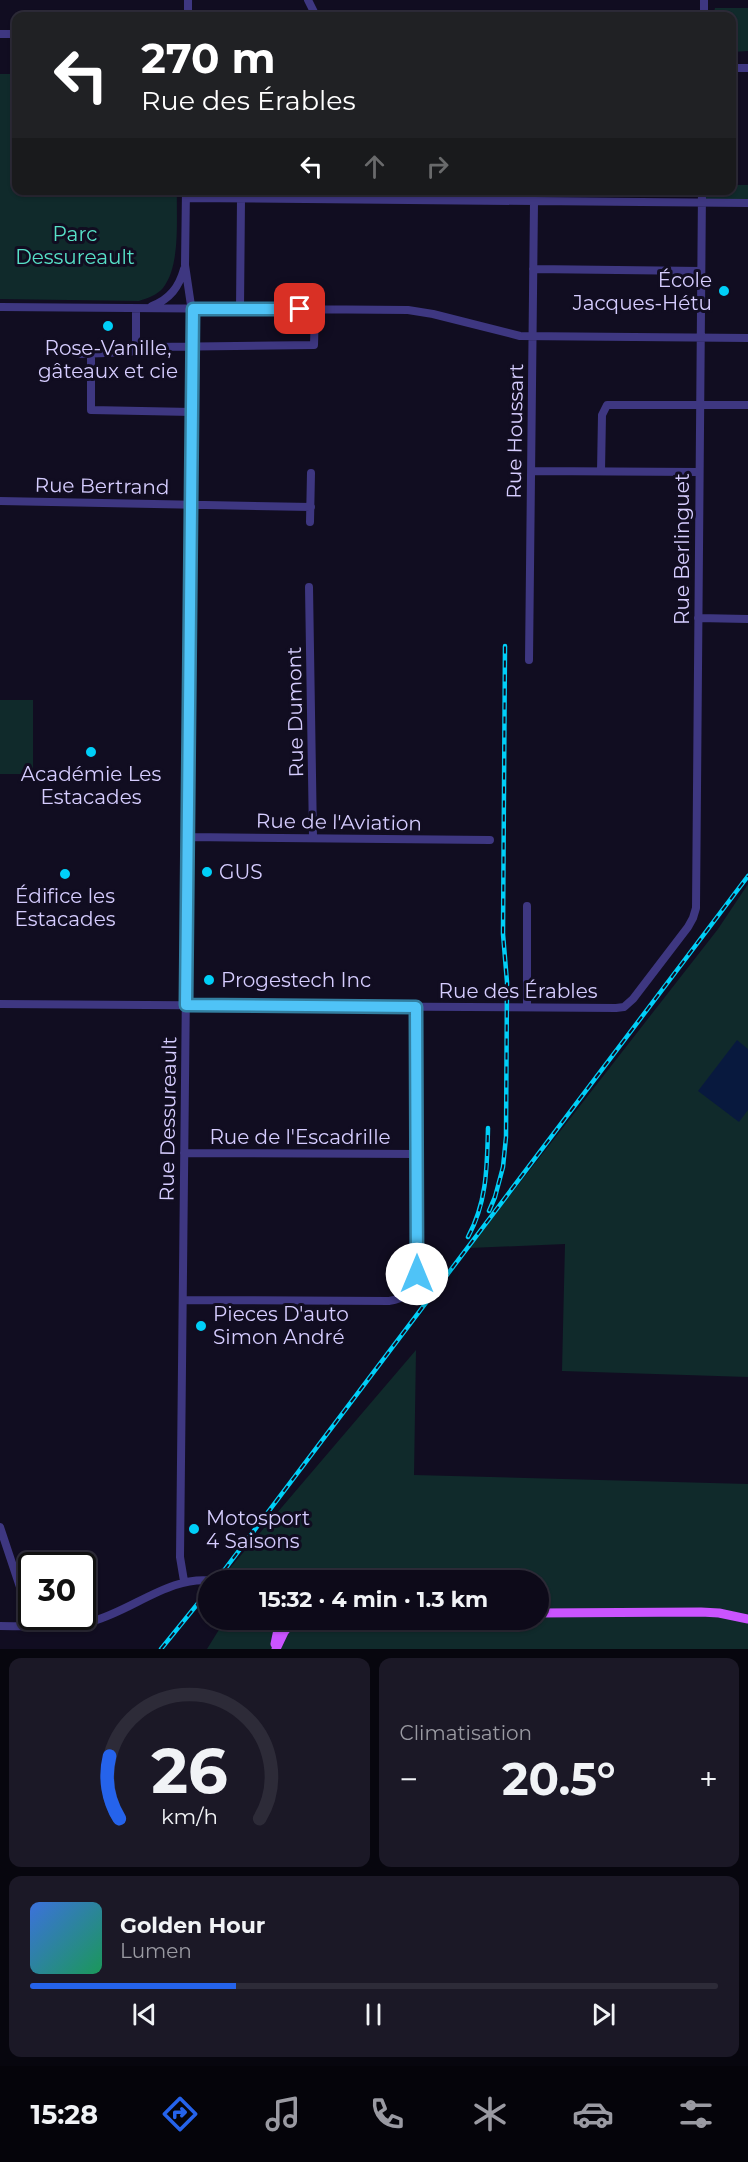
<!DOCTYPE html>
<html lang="fr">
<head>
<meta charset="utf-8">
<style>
	:root { --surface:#0d0a19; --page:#1b1826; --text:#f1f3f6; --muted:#9a9aa2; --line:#2d2b38; --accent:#2563eb }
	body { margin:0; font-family:Montserrat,sans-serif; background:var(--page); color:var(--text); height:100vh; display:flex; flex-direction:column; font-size:22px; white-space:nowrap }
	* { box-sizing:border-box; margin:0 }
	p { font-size:20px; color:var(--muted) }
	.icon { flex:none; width:33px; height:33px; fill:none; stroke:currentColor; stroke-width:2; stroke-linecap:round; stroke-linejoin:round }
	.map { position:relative; height:1649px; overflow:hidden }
	.details { display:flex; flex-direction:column; gap:9px; padding:9px; background:#07060e; flex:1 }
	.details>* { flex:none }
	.hud { position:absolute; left:12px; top:12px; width:724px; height:183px; border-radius:12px; box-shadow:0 2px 4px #0004,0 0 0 2px var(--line); background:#202124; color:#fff; overflow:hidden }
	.speed { position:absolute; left:18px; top:1552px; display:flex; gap:12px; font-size:30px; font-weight:700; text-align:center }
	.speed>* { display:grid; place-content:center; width:78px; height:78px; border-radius:50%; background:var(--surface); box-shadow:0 2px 4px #0004,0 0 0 2px var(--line); line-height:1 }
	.speed .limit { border:3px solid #111; border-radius:9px; background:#fff; color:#111 }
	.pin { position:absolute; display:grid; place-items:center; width:51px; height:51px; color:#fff; margin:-26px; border-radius:12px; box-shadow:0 3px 9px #0006 }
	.me { position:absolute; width:66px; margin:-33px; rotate:0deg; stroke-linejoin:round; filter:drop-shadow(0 0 4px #0008) }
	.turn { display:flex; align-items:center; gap:21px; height:126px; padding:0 30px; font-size:27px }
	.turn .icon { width:78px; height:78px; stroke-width:2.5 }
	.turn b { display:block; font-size:42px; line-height:51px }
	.lanes { display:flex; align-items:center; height:57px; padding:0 30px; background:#0003; justify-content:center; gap:30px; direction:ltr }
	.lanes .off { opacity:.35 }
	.big { font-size:45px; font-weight:700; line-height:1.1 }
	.details .widget { flex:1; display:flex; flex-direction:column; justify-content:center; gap:9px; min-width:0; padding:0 21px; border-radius:12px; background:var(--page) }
	.details .dial { align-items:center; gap:0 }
	.dial svg { height:156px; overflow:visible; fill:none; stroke:var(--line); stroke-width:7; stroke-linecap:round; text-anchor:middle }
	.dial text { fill:var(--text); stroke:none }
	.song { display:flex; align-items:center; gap:18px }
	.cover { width:72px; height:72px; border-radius:9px; background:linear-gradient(135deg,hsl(220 70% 55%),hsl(150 70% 35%)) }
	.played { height:6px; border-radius:3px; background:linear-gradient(90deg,var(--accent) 30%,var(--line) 30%) }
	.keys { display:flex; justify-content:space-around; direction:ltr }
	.heat { display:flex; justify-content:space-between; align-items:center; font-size:33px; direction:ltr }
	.details .tiles { flex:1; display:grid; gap:9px; grid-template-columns:1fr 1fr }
	.widget:last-child { grid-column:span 2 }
	.trip { position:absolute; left:198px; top:1570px; width:351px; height:60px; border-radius:30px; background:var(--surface); box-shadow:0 2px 4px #0004,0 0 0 2px var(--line); font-weight:700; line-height:60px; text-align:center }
	.tab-bar { display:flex; height:96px; justify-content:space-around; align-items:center; background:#05040a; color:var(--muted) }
	.tab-bar .icon { width:42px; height:42px }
	.tab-bar .on { color:var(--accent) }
	.tab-bar b { font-size:27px; color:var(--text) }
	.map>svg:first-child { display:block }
	.green { fill:#102a2b }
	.water { fill:#08193e }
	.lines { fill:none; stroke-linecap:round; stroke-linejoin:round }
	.minor { stroke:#3e3781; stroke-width:8 }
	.major { stroke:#ca54ff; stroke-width:9 }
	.rail-casing { stroke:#00cff8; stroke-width:4.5 }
	.rail { stroke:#110d21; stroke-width:2; stroke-dasharray:7; stroke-linecap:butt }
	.route-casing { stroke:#337fa1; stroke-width:15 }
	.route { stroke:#4fc3f7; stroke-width:10 }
	.poi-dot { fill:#00cff8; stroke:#110d21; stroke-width:2 }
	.labels { text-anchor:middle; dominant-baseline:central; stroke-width:6; stroke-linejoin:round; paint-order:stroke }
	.park-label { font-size:20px; fill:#57e1c7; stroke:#110d21 }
	.poi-label { font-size:20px; fill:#d6cdff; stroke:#110d21; text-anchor:start }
	.street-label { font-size:20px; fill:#d6cdff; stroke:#110d21 }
</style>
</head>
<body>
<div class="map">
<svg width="748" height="1649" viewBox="0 0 748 1649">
	<rect width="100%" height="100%" fill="#110d21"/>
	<path class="green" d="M715,8H748V51L732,52V16H713Z
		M0,74H16V190L177,191C176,218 181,265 163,288C157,295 148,298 139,301L0,299Z
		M732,185H748V202L698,201V191L732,190Z
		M0,700H33V774H0Z
		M748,884V1377L562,1371L565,1244L469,1248L718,929Z
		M416,1350L414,1475L748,1484V1649H207L225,1620H245L257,1627L279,1633L299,1620H538V1581H240L224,1575Z"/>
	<path class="water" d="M737,1040L748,1049V1110L739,1122L698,1091Z"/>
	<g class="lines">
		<path class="minor" d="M308,0L316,16
			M704,0V16
			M188,16V0
			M0,34H16
			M732,68H748
			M186,198L748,203
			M533,269L701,271
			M152,306C170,299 179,287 184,269
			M0,307L408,310L433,314L520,336L748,338
			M240,309L241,199
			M136,350V309
			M80,354L130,352L142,347H154L314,345L315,309
			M91,354V410L192,412
			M531,471L699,472
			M601,471L602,415L607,405H748
			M0,501L311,507
			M310,522L311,473
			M309,587L313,837
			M698,618L748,619
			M529,660L534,202
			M188,837L490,840
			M0,1004L616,1008L624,1007L633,999L688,927L693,918L696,908L702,190
			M527,1007V906
			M184,1153L416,1154
			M183,1300L389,1301C405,1299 414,1290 417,1274L416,1007
			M0,1527L33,1626
			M184,1581L180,1557L193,319L185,265L186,190
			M0,1626C31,1626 62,1629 93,1621C133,1610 172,1574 214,1581"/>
		<path class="major" d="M538,1613L701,1612L719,1613L748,1619
			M275,1644L280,1620
			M276,1649L284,1632L293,1620"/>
		<defs>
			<path id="rail" d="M489,1211L495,1197L503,1167L506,1137L507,982L503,934L505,646
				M468,1237C487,1202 487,1167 488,1128
				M216,1581L748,876
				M161,1649L208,1591"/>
		</defs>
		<use href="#rail" class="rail-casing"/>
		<use href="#rail" class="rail"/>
	</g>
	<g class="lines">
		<defs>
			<path id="route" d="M300,309H193L186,1005L416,1007L417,1274"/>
		</defs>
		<use href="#route" class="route-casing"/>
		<use href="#route" class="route"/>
	</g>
	<g class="poi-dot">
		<circle cx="724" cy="291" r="6"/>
		<circle cx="108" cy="326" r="6"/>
		<circle cx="91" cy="752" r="6"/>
		<circle cx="207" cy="872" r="6"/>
		<circle cx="65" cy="874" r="6"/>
		<circle cx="209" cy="980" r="6"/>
		<circle cx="201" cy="1326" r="6"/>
		<circle cx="194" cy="1529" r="6"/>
	</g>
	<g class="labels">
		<g class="park-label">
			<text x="75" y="234">Parc<tspan x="75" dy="23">Dessureault</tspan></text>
		</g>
		<g class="poi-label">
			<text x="712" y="280" text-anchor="end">École<tspan x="712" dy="23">Jacques-Hétu</tspan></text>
			<text x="108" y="348" text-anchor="middle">Rose-Vanille,<tspan x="108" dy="23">gâteaux et cie</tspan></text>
			<text x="91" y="774" text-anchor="middle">Académie Les<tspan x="91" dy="23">Estacades</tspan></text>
			<text x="219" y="872">GUS</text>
			<text x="65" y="896" text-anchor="middle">Édifice les<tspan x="65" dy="23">Estacades</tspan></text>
			<text x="221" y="980">Progestech Inc</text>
			<text x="213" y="1314">Pieces D'auto<tspan x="213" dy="23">Simon André</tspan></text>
			<text x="206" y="1518">Motosport<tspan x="206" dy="23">4 Saisons</tspan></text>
		</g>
		<g class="street-label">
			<text transform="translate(515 431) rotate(-89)">Rue Houssart</text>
			<text transform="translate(102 486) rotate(1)">Rue Bertrand</text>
			<text transform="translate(682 549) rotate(-90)">Rue Berlinguet</text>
			<text transform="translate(295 712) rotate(-91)">Rue Dumont</text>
			<text transform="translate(339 822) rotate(1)">Rue de l'Aviation</text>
			<text x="518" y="991">Rue des Érables</text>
			<text transform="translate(168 1119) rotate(-89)">Rue Dessureault</text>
			<text x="300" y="1137">Rue de l'Escadrille</text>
		</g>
	</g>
</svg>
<div class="speed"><div class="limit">30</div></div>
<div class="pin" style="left:300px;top:309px;background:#d93025"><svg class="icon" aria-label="arrive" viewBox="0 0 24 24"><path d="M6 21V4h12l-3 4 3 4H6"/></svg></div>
<svg class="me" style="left:417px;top:1274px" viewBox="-20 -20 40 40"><circle r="19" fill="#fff"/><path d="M0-13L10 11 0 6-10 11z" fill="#4fc3f7"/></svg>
<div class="trip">15:32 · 4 min · 1.3 km</div>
<div class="hud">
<div class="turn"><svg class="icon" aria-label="left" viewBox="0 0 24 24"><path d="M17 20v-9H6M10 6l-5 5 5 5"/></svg><div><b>270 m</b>Rue des Érables</div></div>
<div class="lanes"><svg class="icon" aria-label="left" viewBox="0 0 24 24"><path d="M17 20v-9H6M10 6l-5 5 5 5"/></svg><svg class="icon off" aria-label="ahead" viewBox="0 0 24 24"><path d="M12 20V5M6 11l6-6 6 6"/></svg><svg class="icon off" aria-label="right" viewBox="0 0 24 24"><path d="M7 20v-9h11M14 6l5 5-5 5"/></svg></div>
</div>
</div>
<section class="details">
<div class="tiles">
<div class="widget dial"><svg viewBox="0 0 100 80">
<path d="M14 69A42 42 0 1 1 86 69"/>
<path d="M14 69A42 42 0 0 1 9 37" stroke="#2563eb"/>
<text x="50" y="56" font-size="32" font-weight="700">26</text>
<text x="50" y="72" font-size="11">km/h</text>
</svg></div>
<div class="widget"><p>Climatisation</p>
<div class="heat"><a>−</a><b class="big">20.5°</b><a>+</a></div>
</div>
<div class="widget">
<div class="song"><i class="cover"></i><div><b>Golden Hour</b><p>Lumen</p></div></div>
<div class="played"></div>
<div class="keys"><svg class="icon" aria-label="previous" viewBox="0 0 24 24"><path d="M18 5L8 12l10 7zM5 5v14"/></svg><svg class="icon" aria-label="pause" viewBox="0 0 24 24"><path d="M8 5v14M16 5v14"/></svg><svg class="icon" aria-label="next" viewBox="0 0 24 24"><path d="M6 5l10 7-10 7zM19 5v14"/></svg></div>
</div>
</div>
</section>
<nav class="tab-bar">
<b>15:28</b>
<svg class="icon on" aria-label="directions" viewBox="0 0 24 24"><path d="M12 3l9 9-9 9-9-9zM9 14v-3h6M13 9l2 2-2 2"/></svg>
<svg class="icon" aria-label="music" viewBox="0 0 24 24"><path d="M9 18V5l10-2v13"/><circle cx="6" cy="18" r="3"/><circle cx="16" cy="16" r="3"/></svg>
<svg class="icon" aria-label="phone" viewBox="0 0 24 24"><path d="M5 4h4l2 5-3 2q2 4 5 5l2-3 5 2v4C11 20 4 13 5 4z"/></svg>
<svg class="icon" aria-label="climate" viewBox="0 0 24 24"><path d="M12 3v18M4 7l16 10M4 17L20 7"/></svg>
<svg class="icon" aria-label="car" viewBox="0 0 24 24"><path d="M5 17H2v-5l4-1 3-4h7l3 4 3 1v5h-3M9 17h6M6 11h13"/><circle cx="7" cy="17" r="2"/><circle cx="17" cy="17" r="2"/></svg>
<svg class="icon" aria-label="filters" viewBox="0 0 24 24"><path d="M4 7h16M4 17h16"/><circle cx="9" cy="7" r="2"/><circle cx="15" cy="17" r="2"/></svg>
</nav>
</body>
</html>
